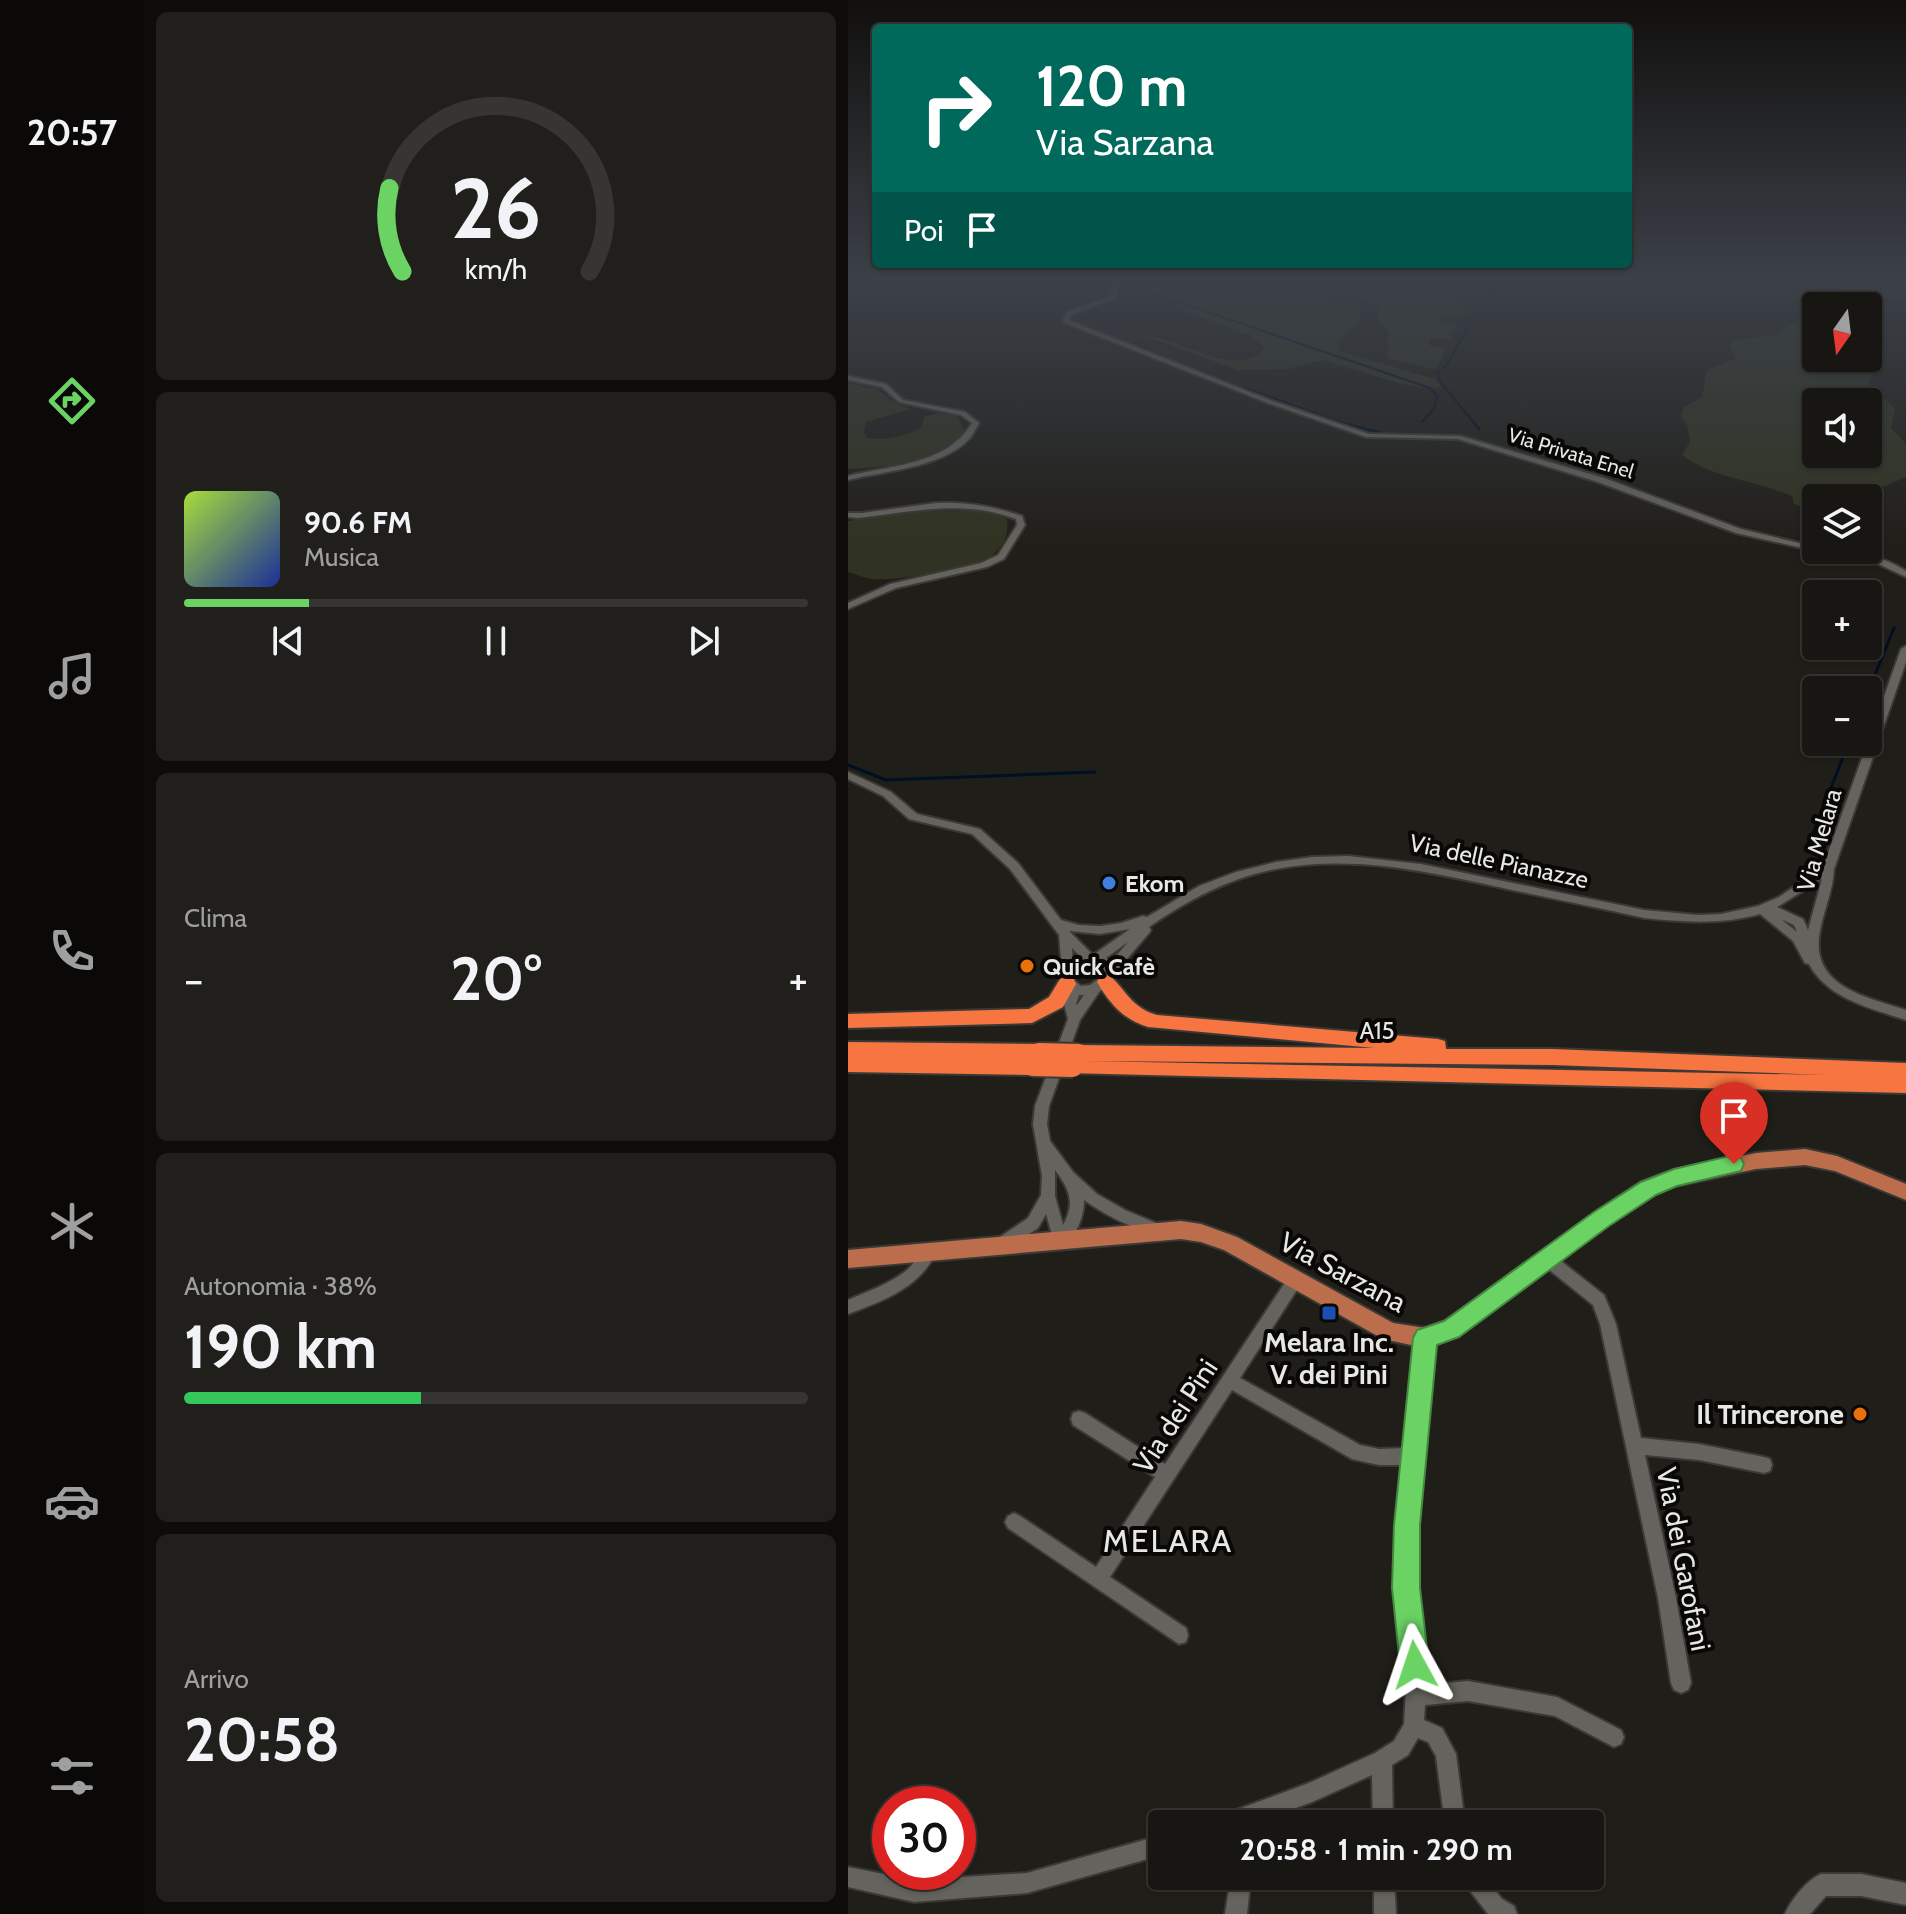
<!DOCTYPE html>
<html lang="it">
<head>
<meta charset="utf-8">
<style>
	:root { --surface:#181613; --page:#211f1c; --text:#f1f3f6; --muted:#9f9fa0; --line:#363533; --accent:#6ad363 }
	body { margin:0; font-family:Cabin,sans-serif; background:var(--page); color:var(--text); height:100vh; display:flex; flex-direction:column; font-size:30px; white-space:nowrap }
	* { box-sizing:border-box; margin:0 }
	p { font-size:26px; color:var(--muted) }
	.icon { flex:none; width:44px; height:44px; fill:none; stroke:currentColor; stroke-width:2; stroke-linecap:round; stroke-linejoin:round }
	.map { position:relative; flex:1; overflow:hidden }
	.sheet { display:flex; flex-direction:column; gap:12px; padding:12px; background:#0d0c0a; width:704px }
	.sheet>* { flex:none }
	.banner { position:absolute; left:24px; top:24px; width:760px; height:244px; border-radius:8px; box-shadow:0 2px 6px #0004,0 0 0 2px var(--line); background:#00695c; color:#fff; overflow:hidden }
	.needle { width:52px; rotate:194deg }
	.tools { position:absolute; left:954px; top:292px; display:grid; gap:16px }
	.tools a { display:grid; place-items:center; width:80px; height:80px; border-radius:8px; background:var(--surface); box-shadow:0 2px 6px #0004,0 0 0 2px var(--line); font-size:40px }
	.speed { position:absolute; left:24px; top:1786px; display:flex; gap:16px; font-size:40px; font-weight:700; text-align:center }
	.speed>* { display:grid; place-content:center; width:104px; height:104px; border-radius:50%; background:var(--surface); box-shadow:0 2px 6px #0004,0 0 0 2px var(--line); line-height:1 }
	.speed .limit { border:12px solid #d22; background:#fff; color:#111 }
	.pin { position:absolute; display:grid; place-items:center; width:68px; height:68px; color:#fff; margin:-82px -34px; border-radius:50% 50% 50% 0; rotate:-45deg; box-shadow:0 0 8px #0007 }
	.pin .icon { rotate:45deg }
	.me { position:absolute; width:88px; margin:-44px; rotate:355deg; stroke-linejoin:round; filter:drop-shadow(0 0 6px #0008) }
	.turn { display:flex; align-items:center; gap:28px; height:168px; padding:0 32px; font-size:36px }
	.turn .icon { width:104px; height:104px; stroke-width:2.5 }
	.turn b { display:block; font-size:56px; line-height:68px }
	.then { display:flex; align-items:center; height:76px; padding:0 32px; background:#0003; gap:16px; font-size:30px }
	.big { font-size:60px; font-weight:700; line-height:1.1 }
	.sheet .tile { flex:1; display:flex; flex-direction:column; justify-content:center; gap:12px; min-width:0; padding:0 28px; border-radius:12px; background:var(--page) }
	.sheet .dial { align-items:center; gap:0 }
	.dial svg { height:208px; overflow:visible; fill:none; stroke:var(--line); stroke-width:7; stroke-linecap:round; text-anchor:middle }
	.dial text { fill:var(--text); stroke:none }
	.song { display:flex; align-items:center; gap:24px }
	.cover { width:96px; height:96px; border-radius:12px; background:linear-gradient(135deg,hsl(80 70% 55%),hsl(230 70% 35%)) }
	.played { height:8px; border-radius:4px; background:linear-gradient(90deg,var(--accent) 20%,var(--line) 20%) }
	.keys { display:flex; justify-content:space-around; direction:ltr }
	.heat { display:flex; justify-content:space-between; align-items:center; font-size:44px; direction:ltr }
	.charge { height:12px; border-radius:6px; background:linear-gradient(90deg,#34c759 38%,var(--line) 0) }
	.trip { position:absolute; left:300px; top:1810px; width:456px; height:80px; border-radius:8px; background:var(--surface); box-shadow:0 2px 6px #0004,0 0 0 2px var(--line); font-weight:700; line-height:80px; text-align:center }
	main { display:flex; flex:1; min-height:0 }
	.tabs { display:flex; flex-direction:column; width:144px; justify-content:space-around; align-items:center; background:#0a0908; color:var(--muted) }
	.tabs .icon { width:56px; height:56px }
	.tabs .selected { color:var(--accent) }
	.tabs b { font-size:36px; color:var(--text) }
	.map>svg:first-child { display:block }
	.green { fill:#303321; fill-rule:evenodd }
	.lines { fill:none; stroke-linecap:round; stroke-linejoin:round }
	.stream-far2 { stroke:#000f21; stroke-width:2 }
	.stream-far1 { stroke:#000f21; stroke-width:3 }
	.stream { stroke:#000f21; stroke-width:4 }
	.minor-casing { stroke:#3a3936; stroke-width:4 }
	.major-casing { stroke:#3a3936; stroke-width:4 }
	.highway-casing { stroke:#3a3936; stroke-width:4 }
	.minor { fill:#65635d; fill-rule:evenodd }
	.major { fill:#bc6e4c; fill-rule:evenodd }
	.highway { fill:#f67540; fill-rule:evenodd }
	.highway-bridge-casing { stroke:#3a3936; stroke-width:22; stroke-linecap:butt }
	.highway-bridge { stroke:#f67540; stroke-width:18 }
	.route { fill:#6ad363; stroke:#458940; stroke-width:2 }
	.shop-dot { fill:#3f7fe0; stroke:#090806; stroke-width:3 }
	.food-dot { fill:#e8710a; stroke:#090806; stroke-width:3 }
	.transit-dot { fill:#1a4fb4; stroke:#090806; stroke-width:3 }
	.labels { text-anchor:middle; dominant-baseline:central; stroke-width:8; stroke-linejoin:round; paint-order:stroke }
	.far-street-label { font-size:20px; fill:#e7e7e3; stroke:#090806 }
	.street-label { font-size:24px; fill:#e7e7e3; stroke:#090806 }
	.poi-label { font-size:24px; font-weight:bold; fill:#e7e7e3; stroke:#090806; text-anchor:start }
	.near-street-label { font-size:28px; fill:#e7e7e3; stroke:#090806 }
	.near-poi-label { font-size:28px; font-weight:bold; fill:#e7e7e3; stroke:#090806 }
	.near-neighbourhood-label { font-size:32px; letter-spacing:2px; fill:#e7e7e3; stroke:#090806 }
</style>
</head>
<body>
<main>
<nav class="tabs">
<b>20:57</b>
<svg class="icon selected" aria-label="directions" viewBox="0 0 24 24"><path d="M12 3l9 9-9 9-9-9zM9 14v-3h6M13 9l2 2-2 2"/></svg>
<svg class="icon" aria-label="music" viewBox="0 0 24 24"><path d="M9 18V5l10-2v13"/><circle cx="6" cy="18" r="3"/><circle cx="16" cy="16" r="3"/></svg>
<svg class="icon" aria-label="phone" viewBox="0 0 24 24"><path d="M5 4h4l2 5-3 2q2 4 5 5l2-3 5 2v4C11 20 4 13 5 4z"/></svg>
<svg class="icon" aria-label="climate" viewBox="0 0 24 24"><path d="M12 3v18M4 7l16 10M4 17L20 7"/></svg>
<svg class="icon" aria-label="car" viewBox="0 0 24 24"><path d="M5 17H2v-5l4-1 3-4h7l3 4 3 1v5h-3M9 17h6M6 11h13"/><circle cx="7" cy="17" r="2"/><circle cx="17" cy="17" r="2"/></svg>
<svg class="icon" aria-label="filters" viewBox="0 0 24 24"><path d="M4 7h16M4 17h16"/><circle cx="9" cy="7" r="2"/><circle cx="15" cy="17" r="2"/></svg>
</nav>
<section class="sheet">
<div class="tile dial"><svg viewBox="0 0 100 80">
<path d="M14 69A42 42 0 1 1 86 69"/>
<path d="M14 69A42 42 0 0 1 9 37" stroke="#6ad363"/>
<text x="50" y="56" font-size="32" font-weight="700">26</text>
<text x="50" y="72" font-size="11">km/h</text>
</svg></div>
<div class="tile">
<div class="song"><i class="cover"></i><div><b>90.6 FM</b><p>Musica</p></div></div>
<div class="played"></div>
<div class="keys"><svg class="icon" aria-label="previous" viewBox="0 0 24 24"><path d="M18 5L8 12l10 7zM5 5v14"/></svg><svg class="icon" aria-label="pause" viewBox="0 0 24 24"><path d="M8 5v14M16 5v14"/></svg><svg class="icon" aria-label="next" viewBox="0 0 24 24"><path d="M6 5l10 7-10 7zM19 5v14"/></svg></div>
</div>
<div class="tile"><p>Clima</p>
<div class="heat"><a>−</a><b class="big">20°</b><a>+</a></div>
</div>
<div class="tile"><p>Autonomia · 38%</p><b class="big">190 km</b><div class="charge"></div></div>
<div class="tile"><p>Arrivo</p><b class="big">20:58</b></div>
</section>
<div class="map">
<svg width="1058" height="1914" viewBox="0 0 1058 1914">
	<rect width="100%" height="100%" fill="#201e19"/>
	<path class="green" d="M273,281H437L463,295L512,310V320L491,341L492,351L586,379L595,387L575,388L554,384L474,360L440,369L389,370L303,338L288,340C320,323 381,386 417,348L405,337L329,308V302L273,289Z
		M498,281H549L583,291L574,295L591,300L603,296L610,299L617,311L614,317L594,315L589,322L608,324L602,339L581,338V346L598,348L589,368L583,369L539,358L541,332L530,320L531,306L514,299L515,291Z
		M1007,281H1058V298H1001L990,294L991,286L1008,285Z
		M968,311V358H989L1021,372L1024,374L1020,383L1047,409L1043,428L1058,444V477L1009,498H968V511L946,504L944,496L936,493C902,480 863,477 834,455L842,442L840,427L833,416L836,407L854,397L859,370L889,358L881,347L884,341L925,335ZM968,402H1020V454H968Z
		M0,383L29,389L44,401L62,409L18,422L16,432L19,438C37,441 59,436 74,427L76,417L90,413L109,416L117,431C89,461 39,468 0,469Z
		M124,510L145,513L159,519C161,535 156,546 142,557C127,568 44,582 24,579C16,578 8,574 0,572V521L57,512Z"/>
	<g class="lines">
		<path class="stream-far2" d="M282,281L301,292L582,388L589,396L586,409L574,422
			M638,308L652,281
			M596,369L629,312
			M592,371L589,373L592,382L628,425
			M395,387L499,425"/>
		<path class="stream-far1" d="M493,423L530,432
			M626,423L631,429
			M1020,692L1046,628
			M0,765L38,780L247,772
			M966,831L1001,742"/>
		<path class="stream" d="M961,843L967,829"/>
		<defs>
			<path id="minor" d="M262,281H268L270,295L266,299L224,314L221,318L222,321L424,401L521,434L612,436L756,478L893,529L968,547V550H971L968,551L888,533L750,482L610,439L518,437L420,403L217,323L215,318L220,312L262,297L264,295Z
				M0,376L38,384L55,400L117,412L131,423C128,428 125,435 121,439C94,468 36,471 0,480V476C43,465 99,465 124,423L113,415L51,402L34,387L0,380Z
				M88,503C118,502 145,506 174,516L177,525L156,559L139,567L48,588L0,609V603L42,584L133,563L150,555L169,525L168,519C114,499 64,512 10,518L0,517V513H14Z
				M972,550C1002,550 1032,554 1058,571V577L1026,562Z
				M1058,646V662L986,869C985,891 976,909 972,931C961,986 1017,997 1058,1010V1020C1022,1008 980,999 961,964L957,963L945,941L912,914C873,925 836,922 796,918C752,908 708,899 664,890C587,873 507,854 428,869C381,878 340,900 301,927L303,930L301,933L267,973L268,975L262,984L251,992L232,1020L201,1106L199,1124L202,1141L225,1172L249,1194L277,1210L313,1225L315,1230L313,1235L308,1236C283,1227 258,1216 236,1200C236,1217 228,1239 212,1247L207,1245L198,1214L190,1228L162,1247L157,1249L152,1247L150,1242L152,1237L180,1218L193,1195L194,1176L185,1124L187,1106L220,1019L216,1004L220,990L211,978L214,970L211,935L162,869L124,834L61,819L35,796L0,779V772L43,792L69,814L132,829L170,863L213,920L231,925L252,926L273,923L295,916L299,917L351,886L388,872L428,862L464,857L500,856L573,864L796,910L850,915L873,914L910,906L931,897L975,867L1053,649ZM974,879L960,930L955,919L929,907ZM933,919L946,925L949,932ZM282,929L245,955L221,931L252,934ZM280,942L263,962L258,958ZM224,948L233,957L225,960ZM237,964L253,966L256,975L242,985L233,986L223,978L225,972ZM231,995H236L229,1005L228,1004ZM207,1170C221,1188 228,1203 215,1225L207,1196Z
				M81,1246L86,1248L88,1253C71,1288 35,1301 0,1314V1300C20,1291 42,1284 59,1270C67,1263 72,1251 81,1246Z
				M699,1252L704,1254L756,1295L768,1324L793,1438L851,1444L916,1457L922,1459L924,1465L922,1471L916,1473L851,1460L797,1455L828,1598L843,1683L840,1690L833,1693L826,1690L823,1683L810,1598L752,1324L745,1305L694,1264L692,1259L694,1254Z
				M447,1273L452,1275L455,1280L452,1285L392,1378L512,1445L531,1449L558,1448L569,1338L571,1333L577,1331L583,1333L585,1338L568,1525L567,1588L577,1685L620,1681L709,1697L773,1730L776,1737L773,1744L766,1747L707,1716L620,1701L577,1705L576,1720L594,1728L608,1754L617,1824H597L588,1756L580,1742L570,1738L560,1755L544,1765L545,1824H525L524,1775L464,1802L404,1824H366L369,1817L461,1783L527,1753L546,1741L556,1724L558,1689L549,1588L550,1525L556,1465H531L504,1459L384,1390L262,1577L338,1628L340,1635L338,1642L331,1644L160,1528L157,1522L160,1516L166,1513L172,1516L248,1567L307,1477L225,1425L223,1419L225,1413L231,1411L237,1413L317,1464L442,1275Z
				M314,1835V1855L179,1893L66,1902L0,1887V1867L66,1880L179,1873Z
				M973,1874H1013L1058,1883V1905L1013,1896H978L962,1914H937C943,1900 959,1880 973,1874Z
				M383,1876H403L399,1914H377Z
				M526,1876H546L548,1914H526Z
				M613,1876H636L654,1899L666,1906L669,1914H640L616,1883Z"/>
			<path id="major" d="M957,1149L989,1156L1058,1184V1200L987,1171L957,1165L908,1169L827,1186L807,1194L760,1225L610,1336L577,1348L535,1339L376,1250L353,1242L333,1239L0,1268V1250L333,1221L353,1224L389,1237L545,1323L577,1328L597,1321L746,1213L793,1182L826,1170L908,1153Z"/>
			<path id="highway" d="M258,975C274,980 279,1007 309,1015L590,1039L597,1041L598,1049H704L1058,1063V1093L218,1073L215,1068L218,1063L231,1060L224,1058L221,1053L224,1048L231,1045L526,1048L300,1027C275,1019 262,1004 249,982L252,977ZM238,1061L704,1065L977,1075Z
				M219,977L226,979L228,984L215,1007L184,1023L0,1028V1014L181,1009L201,997L212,979Z
				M0,1042L191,1044L198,1047L201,1052L198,1057L184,1059L191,1062L194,1067L191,1072L184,1075L0,1072Z"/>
		</defs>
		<use href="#minor" class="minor-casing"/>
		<use href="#major" class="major-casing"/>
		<use href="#highway" class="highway-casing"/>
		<use href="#minor" class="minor"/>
		<use href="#major" class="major"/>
		<use href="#highway" class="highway"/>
		<defs>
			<path id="highway-bridge" d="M191,1052L231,1053
				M184,1067L225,1068"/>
		</defs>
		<use href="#highway-bridge" class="highway-bridge-casing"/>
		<use href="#highway-bridge" class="highway-bridge"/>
	</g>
	<linearGradient id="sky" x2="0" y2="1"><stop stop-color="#12100e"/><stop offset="0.51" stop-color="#3c4149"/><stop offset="1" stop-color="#3c4149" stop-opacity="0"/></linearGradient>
	<rect width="1058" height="549" fill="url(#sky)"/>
	<path class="route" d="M886,1155L893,1158L896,1164L893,1171L829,1186L808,1195L761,1226L611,1337L589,1345L572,1525V1588L581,1665L577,1676L567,1680L556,1676L552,1665L544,1588L546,1525L565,1338L569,1330L596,1321L746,1212L793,1182L826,1169Z"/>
	<circle class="shop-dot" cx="261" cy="883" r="8"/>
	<g class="food-dot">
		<circle cx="179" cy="966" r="8"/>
		<circle cx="1012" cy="1414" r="8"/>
	</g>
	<rect class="transit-dot" x="473" y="1305" width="16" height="16" rx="4"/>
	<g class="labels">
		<g class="far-street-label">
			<text transform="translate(723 453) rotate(17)">Via Privata Enel</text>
		</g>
		<g class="street-label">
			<text transform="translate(971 840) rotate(-74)">Via Melara</text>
			<text transform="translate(651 861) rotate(12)">Via delle Pianazze</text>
			<text x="529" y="1030">A15</text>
		</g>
		<g class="poi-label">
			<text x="277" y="883">Ekom</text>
			<text x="195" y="966">Quick Cafè</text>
		</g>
		<g class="near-street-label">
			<text transform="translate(495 1272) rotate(28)">Via Sarzana</text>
			<text transform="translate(327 1416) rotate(-57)">Via dei Pini</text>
			<text transform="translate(836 1559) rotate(79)">Via dei Garofani</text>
		</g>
		<g class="near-poi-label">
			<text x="481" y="1342">Melara Inc.<tspan x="481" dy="32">V. dei Pini</tspan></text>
			<text x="996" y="1414" text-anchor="end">Il Trincerone</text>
		</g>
		<g class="near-neighbourhood-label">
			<text x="320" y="1540">MELARA</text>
		</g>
	</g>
</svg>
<div class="tools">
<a><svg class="needle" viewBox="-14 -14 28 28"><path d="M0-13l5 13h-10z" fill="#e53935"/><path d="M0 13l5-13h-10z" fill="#9f9fa0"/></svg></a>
<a><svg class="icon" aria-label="sound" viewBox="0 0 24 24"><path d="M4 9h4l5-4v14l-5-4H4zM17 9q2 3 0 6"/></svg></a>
<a><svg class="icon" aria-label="layers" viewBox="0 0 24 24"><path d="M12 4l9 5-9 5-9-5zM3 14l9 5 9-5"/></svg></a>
<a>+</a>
<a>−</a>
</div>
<div class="speed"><div class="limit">30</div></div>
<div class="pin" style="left:886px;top:1164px;background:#d93025"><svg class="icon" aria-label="arrive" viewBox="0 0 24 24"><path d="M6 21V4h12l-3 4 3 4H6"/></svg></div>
<svg class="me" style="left:567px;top:1665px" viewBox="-20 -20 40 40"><path d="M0-17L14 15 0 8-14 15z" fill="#6ad363" stroke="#fff" stroke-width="4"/></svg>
<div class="trip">20:58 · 1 min · 290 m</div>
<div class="banner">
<div class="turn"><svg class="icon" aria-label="right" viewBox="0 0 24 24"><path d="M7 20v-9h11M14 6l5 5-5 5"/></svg><div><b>120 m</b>Via Sarzana</div></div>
<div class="then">Poi<svg class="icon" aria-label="arrive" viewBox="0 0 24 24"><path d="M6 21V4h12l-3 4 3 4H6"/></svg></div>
</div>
</div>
</main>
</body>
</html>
